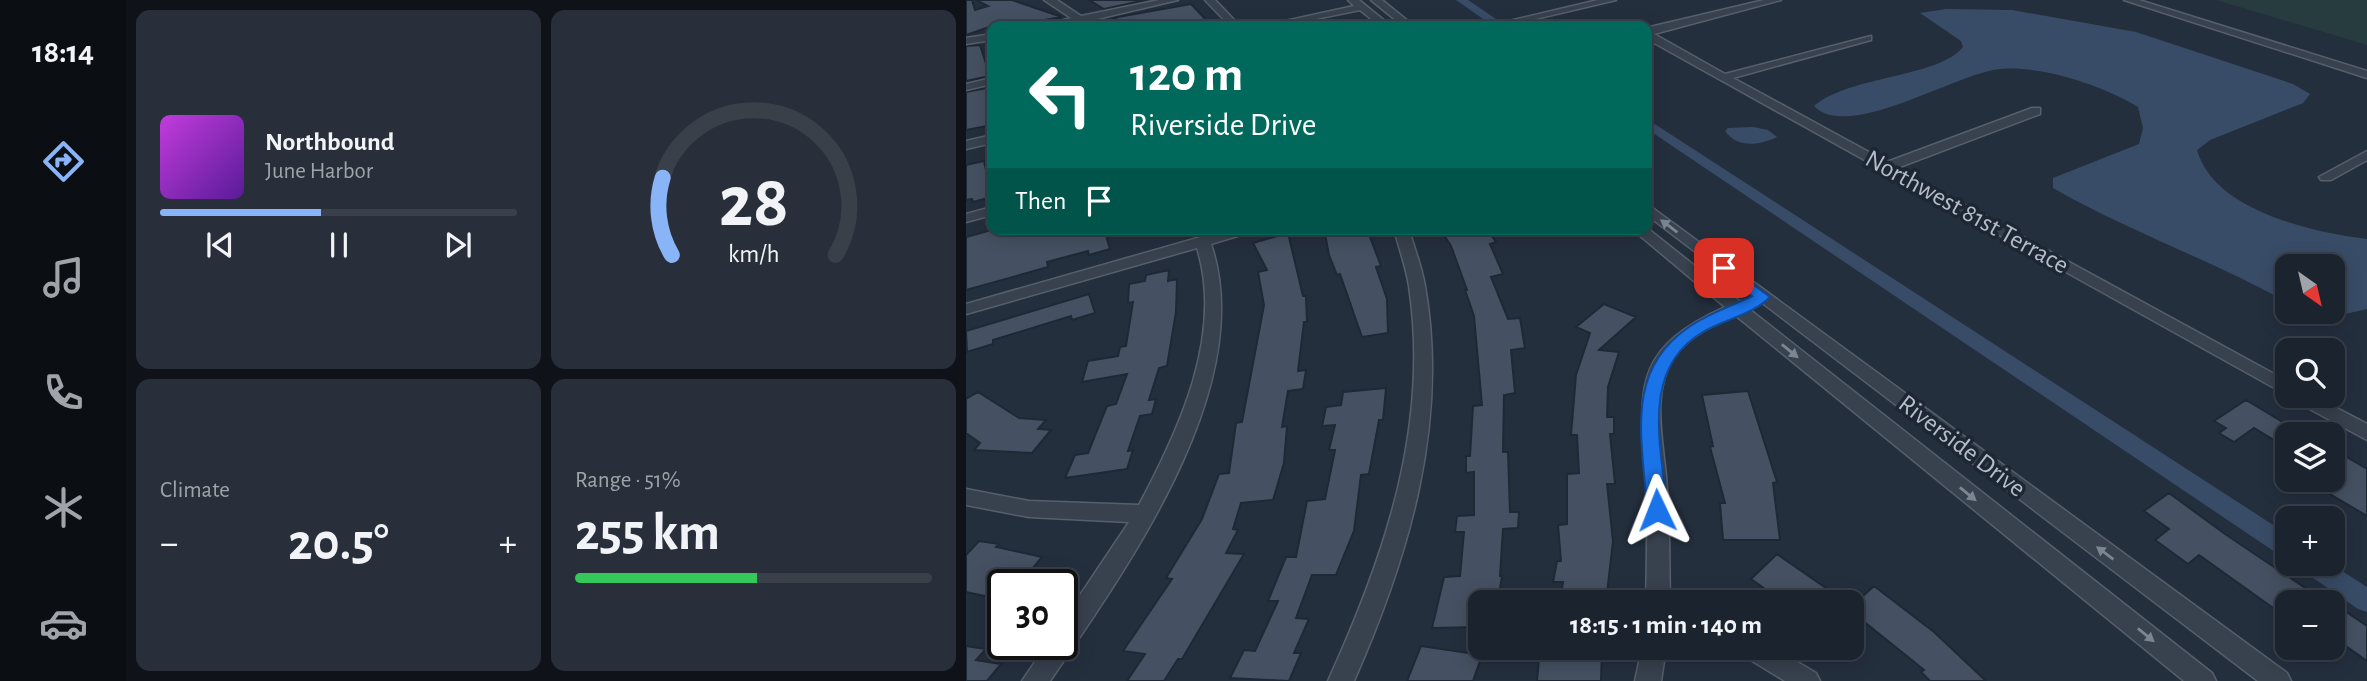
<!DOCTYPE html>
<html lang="en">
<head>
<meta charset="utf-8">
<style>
	:root { --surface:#1b232e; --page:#282f3a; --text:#f1f3f6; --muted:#a0a4aa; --line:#39404a; --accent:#8ab4f8 }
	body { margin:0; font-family:"Alegreya Sans",sans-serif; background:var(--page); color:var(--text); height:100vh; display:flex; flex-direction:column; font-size:26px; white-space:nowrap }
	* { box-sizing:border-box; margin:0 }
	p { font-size:23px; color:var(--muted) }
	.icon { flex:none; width:38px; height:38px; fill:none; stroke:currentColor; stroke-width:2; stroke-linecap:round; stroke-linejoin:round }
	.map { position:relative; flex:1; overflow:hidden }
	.drawer { display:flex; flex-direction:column; gap:10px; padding:10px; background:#0f1319; width:840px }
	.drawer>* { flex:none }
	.hud { position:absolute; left:21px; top:21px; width:665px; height:214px; border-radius:14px; box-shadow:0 4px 18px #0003,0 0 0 2px var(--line); background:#00695c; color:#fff; overflow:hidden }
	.needle { width:46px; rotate:146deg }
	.tools { position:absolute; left:1309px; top:254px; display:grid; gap:14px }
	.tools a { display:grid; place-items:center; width:70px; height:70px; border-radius:14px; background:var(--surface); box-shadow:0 4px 18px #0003,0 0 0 2px var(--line); font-size:35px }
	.speed { position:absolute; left:21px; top:569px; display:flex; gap:14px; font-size:35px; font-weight:700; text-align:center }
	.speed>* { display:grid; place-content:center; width:91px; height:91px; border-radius:50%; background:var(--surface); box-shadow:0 4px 18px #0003,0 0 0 2px var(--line); line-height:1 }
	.speed .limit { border:4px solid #111; border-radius:10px; background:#fff; color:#111 }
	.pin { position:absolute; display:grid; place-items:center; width:60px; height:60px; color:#fff; margin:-30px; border-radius:14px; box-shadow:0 4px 10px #0006 }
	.me { position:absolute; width:77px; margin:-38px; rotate:358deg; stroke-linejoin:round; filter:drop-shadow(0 0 5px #0008) }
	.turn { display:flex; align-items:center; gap:24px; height:147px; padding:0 28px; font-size:32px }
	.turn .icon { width:91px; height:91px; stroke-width:2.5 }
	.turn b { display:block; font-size:49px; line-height:60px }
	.then { display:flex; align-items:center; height:66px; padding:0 28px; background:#0003; gap:14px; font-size:26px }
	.big { font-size:52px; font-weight:700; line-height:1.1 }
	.drawer .tile { flex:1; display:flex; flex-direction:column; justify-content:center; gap:10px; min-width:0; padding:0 24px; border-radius:14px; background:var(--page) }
	.drawer .dial { align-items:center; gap:0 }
	.dial svg { height:182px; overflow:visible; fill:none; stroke:var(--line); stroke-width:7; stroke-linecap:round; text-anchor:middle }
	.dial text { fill:var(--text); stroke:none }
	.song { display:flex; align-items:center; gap:21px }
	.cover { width:84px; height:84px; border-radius:10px; background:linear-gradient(135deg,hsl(290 70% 55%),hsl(270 70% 35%)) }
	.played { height:7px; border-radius:4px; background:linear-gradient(90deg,var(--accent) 45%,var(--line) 45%) }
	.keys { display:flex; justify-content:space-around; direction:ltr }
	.heat { display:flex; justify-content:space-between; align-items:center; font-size:38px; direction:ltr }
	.charge { height:10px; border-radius:5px; background:linear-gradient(90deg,#34c759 51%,var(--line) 0) }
	.drawer .tiles { flex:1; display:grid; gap:10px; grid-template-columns:repeat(2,1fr) }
	.trip { position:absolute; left:502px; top:590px; width:396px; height:70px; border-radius:14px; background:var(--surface); box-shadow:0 4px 18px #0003,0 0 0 2px var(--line); font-weight:700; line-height:70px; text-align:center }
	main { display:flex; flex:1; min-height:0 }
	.tab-bar { display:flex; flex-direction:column; width:126px; justify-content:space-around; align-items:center; background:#0b0e12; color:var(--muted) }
	.tab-bar .icon { width:49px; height:49px }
	.tab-bar .current { color:var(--accent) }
	.tab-bar b { font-size:32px; color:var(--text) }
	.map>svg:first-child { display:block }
	.green { fill:#263c3f }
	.water { fill:#394c67 }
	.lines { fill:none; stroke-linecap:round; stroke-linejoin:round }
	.canal { fill:#394c67; fill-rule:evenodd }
	.building { fill:#455162; stroke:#1f2835; stroke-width:2 }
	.minor-casing { stroke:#565f6c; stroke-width:3 }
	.minor { fill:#38414e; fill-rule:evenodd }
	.oneway { fill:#7c8592 }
	.route { fill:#1a73e8; stroke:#114b97; stroke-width:2 }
	.labels { text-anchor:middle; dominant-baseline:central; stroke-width:7; stroke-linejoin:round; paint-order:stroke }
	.street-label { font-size:26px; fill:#b4bcc9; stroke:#1d2633 }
</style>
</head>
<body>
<main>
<nav class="tab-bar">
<b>18:14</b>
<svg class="icon current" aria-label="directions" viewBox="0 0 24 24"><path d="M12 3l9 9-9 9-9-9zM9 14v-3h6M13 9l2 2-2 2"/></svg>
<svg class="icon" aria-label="music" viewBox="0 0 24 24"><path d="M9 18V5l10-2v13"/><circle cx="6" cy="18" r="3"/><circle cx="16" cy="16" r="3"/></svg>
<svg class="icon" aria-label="phone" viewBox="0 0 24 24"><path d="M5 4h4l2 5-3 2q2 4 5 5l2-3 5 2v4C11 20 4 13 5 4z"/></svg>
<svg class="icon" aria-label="climate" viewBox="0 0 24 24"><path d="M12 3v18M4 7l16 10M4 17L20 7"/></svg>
<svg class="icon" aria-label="car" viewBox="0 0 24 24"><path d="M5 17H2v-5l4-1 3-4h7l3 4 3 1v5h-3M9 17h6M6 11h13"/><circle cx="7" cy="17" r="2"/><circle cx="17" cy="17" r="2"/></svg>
</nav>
<section class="drawer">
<div class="tiles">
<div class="tile">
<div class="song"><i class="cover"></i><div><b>Northbound</b><p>June Harbor</p></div></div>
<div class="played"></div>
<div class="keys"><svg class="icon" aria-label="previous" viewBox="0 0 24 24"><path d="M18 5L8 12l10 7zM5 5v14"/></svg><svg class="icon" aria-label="pause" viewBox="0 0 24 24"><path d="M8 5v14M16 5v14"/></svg><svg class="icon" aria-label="next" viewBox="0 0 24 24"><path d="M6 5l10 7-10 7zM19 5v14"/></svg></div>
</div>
<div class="tile dial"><svg viewBox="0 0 100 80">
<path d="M14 69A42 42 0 1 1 86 69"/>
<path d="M14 69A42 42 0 0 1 10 35" stroke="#8ab4f8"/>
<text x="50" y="56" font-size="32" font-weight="700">28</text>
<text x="50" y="72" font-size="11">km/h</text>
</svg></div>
<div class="tile"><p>Climate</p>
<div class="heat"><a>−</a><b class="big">20.5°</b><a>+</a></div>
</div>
<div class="tile"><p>Range · 51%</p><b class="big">255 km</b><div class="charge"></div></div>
</div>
</section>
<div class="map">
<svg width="1401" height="681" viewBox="0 0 1401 681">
	<rect width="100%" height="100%" fill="#242f3e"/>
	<path class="green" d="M1250,0H1401V45Z"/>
	<path class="water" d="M980,9L1046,10L1170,32L1327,84L1344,94L1337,103L1244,140L1231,150C1248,211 1346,232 1401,239V309L1375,315L1358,326L1336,312H1367V266H1321V302C1245,260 1162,231 1087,188V178L1173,144L1177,128L1172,107C1138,86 1075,65 1034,69C990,73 882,142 848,106C885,75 972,78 997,47L995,41L954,13Z
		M787,127L802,130L811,137C794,145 772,149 759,131L762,128Z"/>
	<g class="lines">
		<path class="canal" d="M490,0H502L533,21L523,23Z
			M681,119L1321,534V557L1312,554L681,129Z
			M1334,564H1365L1401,587V612L1392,609L1337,571Z"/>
	</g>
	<path class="building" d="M0,0H6L9,10L22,6L10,0H46L96,17L49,25L48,22L26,26L0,35Z
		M123,0H180L138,9Z
		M225,4L246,26H148L147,19L152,17Z
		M14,45L24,76L0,81V46Z
		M26,87V125L0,130V92Z
		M18,161L26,197L7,202L6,199L0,200V165Z
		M29,229H138L144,249L123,255L122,251L81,262L82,267L0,290V237Z
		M358,229H401L415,266L410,267L421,299L422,333L396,337L374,274L371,275L363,255Z
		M486,229H521L530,242L524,244L537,274L525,277L542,319L554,318L559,348L545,350L549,393L538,395L537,452H542L544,512H553L552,528L537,529L534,576H536L532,602H514V627L466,628L478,577L494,576L498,532H489L491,516L508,515V472L500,473V456H504L507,406L516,405L508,316L499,290H501L485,246L476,232Z
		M322,233L337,296H340L341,322H338L332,371L340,370L337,389L322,391L316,427L321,426L318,463L307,500L275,503L267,529L272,530L260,553L278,554L216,659H212L198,681H161L179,654L157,651L206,579L200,578L236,519L253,474L263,473L270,423L276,422L298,305L292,272L301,270L287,243Z
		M203,270L202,281L211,279L210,312L201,366L193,368L183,400L190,399L186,414L174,416L162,451L167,450L161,469L99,478L109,455L122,453L141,406L150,404L161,374L116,382L122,361L152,356L154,347L160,346L167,302L162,303L163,284L179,281L180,275Z
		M123,294L129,313L106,320L105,316L27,340V344L1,352L0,331Z
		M638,304L670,317L633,350L653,352L642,387L641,417H648V434H644L649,484H641L647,541L640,602H594L597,582H587L591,561H595L592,525L601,524V474L613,473L611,435H605L610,375L624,333L610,327Z
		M420,388L417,420H413L403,474L395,475L388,531L370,575H346L330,618L343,619L328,653H335L323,681L264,678L278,650L289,651L312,601H302L320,557H330L341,501L359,499L369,450H363L369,425L356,426L360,407L375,405L377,392Z
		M782,391L811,482L807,483L814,540H757L754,503H759L744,447L747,446L736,395Z
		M12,392L53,418L80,420L72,429L85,430L66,453L8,450L14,443L0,433V399Z
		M1280,400L1327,428L1321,432V448L1288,428L1268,442L1253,433L1260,428L1248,421Z
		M1367,455L1375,460L1379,456L1401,469V516L1340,480H1367Z
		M1203,493L1259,534L1360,602H1318L1310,610L1233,555L1222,564L1189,540L1203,529L1178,511Z
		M13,541L33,544L30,547L76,557L66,569L108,578V584H37V600L0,592V555Z
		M811,554L880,602H817L785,579Z
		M908,586L968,632L1020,681H964L955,672L958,670L886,612V606Z
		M1367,603L1401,626V661L1367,637Z
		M0,646L20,649L10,660L35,664L21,681H0Z
		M455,646L516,655L507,681H441Z
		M574,648H636L635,681H571Z"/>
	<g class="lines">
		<defs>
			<path id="minor" d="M78,0H91L115,16L193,0H212L114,23L76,26L105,18Z
				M239,0H249L274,26H264Z
				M382,0H393L425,26H414L394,10L315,26H296L388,6Z
				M405,0H416L448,26H437Z
				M632,0H650L540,26H522Z
				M798,0H815L688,34L759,74L905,36V40L767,78L921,162L1066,108H1074V114L931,168L1321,381V395L681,39V29L684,27Z
				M1158,0H1173L1401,71V78Z
				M26,34V40L0,44V38Z
				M26,78V84L0,90V84Z
				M26,135V143L0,149V141Z
				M1401,151V160L1365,180H1355L1353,177Z
				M681,204L1321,673L1325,681H1292L681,215Z
				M26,207V215L0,222V214Z
				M681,228L773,301L786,300L788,304L783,309L1246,673L1250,681H1218L769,315C748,325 721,337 708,357C683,396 699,446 701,489C704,526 703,564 704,602H680C681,564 682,526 680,488C676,395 659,352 759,307L666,229Z
				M263,229H287L285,232L245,244C293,386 160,569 84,681H56L81,644H96V622L163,522L63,517L0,505V489L63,501L173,505C213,430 258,334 231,248L0,314V304Z
				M428,229H443C448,248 456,267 459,286C483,423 443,556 388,681H362C419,556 464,425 443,286C440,267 433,248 428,229Z
				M1325,396H1348L1401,424V440L1327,400Z
				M676,648H700L695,681H669Z
				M775,648H808L850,673L854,681H819L778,656Z"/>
		</defs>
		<use href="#minor" class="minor-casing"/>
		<use href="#minor" class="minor"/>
	</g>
	<defs><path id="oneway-solid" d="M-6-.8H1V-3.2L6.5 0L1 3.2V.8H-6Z" transform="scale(1.75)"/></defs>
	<g class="oneway">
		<use href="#oneway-solid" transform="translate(703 226) rotate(-143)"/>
		<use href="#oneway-solid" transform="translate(824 351) rotate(39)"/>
		<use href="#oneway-solid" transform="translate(1002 494) rotate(39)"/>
		<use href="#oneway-solid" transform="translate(1139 553) rotate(-143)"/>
		<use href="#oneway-solid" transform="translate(1180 635) rotate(39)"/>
	</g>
	<path class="route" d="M758,263L804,297C788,314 757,320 737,332C673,369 696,448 701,510L698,515L691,517L684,515L681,510C677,441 657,372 723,327C741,314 766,306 786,296L753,271L751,268L753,265Z"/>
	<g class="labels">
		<g class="street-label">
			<text transform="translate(1001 212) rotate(29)">Northwest 81st Terrace</text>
			<text transform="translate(996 446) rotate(37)">Riverside Drive</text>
		</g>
	</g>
</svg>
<div class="tools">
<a><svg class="needle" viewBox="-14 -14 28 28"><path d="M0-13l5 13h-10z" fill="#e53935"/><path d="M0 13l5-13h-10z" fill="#a0a4aa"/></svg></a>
<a><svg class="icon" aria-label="search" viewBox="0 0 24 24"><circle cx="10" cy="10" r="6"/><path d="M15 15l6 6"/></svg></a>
<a><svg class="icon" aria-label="layers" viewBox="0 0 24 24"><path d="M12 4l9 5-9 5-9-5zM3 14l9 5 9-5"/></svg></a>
<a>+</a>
<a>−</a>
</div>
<div class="speed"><div class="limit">30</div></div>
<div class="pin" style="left:758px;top:268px;background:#d93025"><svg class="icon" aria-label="arrive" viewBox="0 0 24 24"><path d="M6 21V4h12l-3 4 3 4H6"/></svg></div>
<svg class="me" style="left:691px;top:510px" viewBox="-20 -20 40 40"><path d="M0-17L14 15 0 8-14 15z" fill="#1a73e8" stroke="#fff" stroke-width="4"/></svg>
<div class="trip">18:15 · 1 min · 140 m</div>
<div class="hud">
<div class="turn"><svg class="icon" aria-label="left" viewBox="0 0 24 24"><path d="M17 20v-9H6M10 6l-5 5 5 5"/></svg><div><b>120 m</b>Riverside Drive</div></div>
<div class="then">Then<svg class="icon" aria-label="arrive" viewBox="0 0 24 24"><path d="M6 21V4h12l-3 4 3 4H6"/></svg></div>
</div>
</div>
</main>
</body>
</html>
